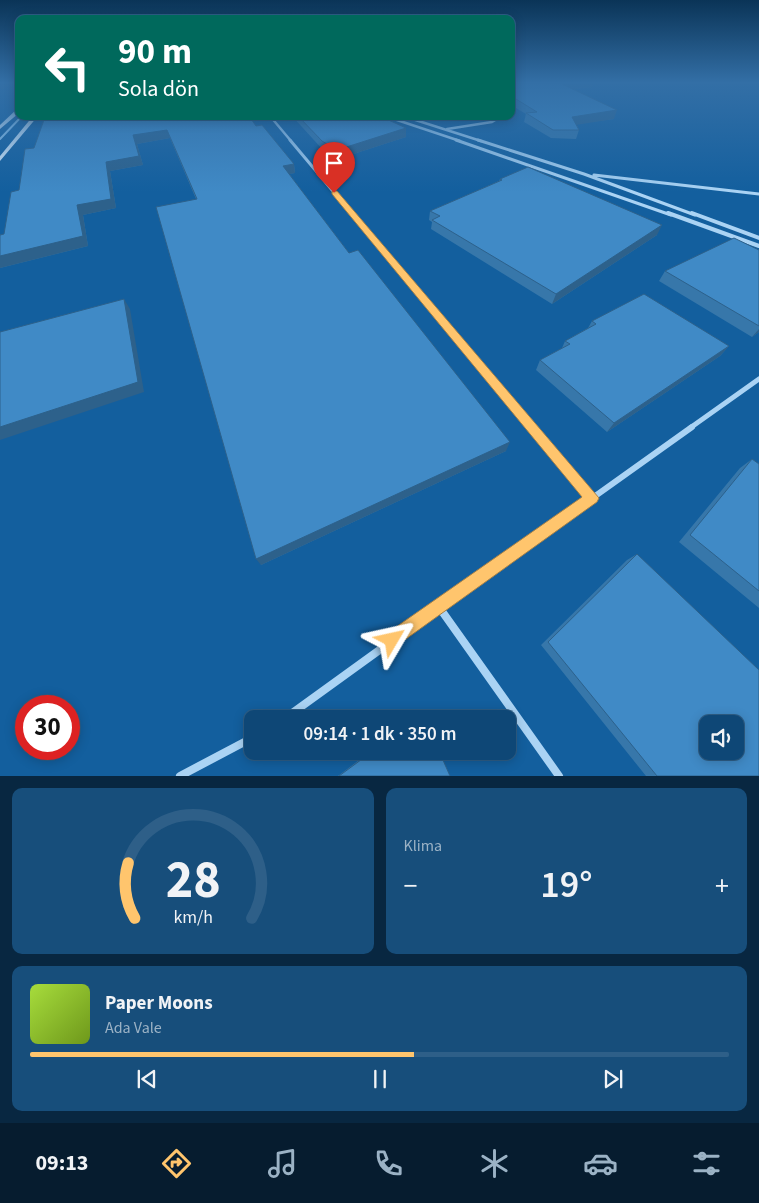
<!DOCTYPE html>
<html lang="tr">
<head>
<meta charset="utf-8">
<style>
	:root { --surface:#0e4776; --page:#174e7b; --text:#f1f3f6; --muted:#9bb2c5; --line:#2e5f88; --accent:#ffc56d }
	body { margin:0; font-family:"Source Sans 3",sans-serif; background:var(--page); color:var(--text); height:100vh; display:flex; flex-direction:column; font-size:19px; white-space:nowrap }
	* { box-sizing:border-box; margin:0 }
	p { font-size:16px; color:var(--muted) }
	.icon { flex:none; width:28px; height:28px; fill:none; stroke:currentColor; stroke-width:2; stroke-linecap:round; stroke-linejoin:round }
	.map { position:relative; height:776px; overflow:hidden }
	.sheet { display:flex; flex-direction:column; gap:12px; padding:12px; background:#082741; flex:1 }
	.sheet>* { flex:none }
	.hud { position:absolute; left:15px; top:15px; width:500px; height:105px; border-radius:10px; box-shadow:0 2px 12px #0003,0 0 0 1px var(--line); background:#00695c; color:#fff; overflow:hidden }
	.buttons { position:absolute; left:699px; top:715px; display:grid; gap:10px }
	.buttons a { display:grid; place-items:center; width:45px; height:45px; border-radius:10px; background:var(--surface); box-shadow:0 2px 12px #0003,0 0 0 1px var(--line); font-size:25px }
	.speed { position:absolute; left:15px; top:695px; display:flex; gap:10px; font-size:25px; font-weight:700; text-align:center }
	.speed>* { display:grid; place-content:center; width:65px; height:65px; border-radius:50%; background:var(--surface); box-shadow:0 2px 12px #0003,0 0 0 1px var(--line); line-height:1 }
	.speed .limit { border:8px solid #d22; background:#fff; color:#111 }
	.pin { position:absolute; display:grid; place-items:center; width:42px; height:42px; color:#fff; margin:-51px -21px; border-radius:50% 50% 50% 0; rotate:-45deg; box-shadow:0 0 5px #0007 }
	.pin .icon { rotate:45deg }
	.me { position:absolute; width:55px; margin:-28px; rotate:54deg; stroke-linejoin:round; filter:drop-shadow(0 0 4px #0008) }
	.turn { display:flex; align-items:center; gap:18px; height:105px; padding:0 20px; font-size:22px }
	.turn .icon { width:65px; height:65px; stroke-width:2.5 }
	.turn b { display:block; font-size:35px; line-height:42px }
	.big { font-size:38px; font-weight:600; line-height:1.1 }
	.sheet .tile { flex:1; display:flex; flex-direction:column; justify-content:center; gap:8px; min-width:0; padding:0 18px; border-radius:10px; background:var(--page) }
	.sheet .dial { align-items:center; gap:0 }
	.dial svg { height:130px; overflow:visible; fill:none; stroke:var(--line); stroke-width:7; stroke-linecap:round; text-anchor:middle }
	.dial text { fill:var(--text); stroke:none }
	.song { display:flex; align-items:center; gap:15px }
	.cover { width:60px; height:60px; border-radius:8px; background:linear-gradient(135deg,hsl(80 70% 55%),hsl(80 70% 35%)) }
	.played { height:5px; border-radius:2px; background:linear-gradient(90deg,var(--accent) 55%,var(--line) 55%) }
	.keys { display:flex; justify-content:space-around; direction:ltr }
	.heat { display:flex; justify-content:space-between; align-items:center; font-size:28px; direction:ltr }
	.sheet .tiles { flex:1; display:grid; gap:12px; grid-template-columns:1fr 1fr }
	.tile:last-child { grid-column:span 2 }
	.trip { position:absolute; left:244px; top:710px; width:272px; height:50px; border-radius:10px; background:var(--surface); box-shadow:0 2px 12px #0003,0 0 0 1px var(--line); font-weight:600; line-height:50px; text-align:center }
	.dock { display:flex; height:80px; justify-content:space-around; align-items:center; background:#061c2f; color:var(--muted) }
	.dock .icon { width:35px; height:35px }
	.dock .current { color:var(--accent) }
	.dock b { font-size:22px; color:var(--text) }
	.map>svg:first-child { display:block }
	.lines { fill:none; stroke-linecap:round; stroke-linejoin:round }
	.stream { stroke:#9cd0f7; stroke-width:2 }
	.street-far5 { stroke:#aad3f4; stroke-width:2.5 }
	.street-far4 { stroke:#aad3f4; stroke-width:3 }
	.street-far3 { stroke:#aad3f4; stroke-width:4 }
	.street-far2 { stroke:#aad3f4; stroke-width:5 }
	.street-far1 { stroke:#aad3f4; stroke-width:6 }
	.street { stroke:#aad3f4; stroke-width:8 }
	.secondary { fill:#daedfd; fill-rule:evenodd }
	.wall { fill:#3777aa }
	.shaded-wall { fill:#2d618b }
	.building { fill:#408ac6; stroke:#2d618b; fill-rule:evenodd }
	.route { fill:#ffc56d; stroke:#a68047 }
</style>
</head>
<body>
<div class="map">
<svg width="759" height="776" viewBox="0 0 759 776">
	<rect width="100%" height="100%" fill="#135f9e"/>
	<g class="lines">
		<path class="stream" d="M0,139L22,116"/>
		<path class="street-far5" d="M270,116L291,141
			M385,116L460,141
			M403,116L481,141
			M447,129L492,122L502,116"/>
		<path class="street-far4" d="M290,140L353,215
			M456,140L671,215
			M478,140L584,174L695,215
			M594,175L759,194"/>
		<path class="street-far3" d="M352,213L432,308
			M668,213L759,246
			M692,213L759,238"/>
		<path class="street-far2" d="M431,307L533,428
			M690,428L759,379"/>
		<path class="street-far1" d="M532,427L592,498
			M476,581L692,427"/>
		<path class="street" d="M477,580L439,607L559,776
			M284,719L439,607
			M180,776L252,738"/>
		<path class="secondary" d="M17,109H19V113L0,129V125Z
			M33,116H38L0,161V156Z"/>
	</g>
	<path class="wall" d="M511,83H593L592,87L574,89L614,119L576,124L579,130L576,139L551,138L524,122L526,114L511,105Z
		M292,116H371L375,119L406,128V137L338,159L323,150Z
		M256,126L294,164L295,173L289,174L349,253L506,451L261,565L196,199L170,138L137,144L143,165L110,171L116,208L83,215L88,246L0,268V235L4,234L34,148Z
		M500,179L657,235L552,304L431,229L432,222L429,220L430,211L499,181Z
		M759,250V332L752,337L659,281L665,271Z
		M592,321L729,346L720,356L607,432L536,370L540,360L562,348L565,341L588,328Z
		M752,459L759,464V608L679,542L740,468Z
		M637,554L759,776H646L541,645L627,560Z
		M371,751H439L450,776H338Z"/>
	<path class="shaded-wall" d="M0,83H11L2,90L0,87Z
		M567,83H593L592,87L560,91L562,84Z
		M617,110L614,119L569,126L572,117Z
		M406,128V137L338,159L337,150Z
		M167,130L170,138L137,144L143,165L110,171L116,208L83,215L88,246L0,268V256L77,205L106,162L133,135Z
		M294,164L295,173L284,175L283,166Z
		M662,225L657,235L552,304L556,294Z
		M124,299L130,309L144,392L0,440V427Z
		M759,329V332L752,337Z
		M729,346L720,356L607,432L614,423Z
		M510,442L506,451L261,565L256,559Z"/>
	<path class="building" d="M511,83H567L562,84L617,110L572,117L579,130H553L526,113L537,112L511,96Z
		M53,116H249L256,126L262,125L294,164L283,166L349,253L358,250L510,442L256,559L156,207L197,199L167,130L133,135L139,156L106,162L111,199L77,205L83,236L0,256V235L4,234L11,192L19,190L25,149L34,148L45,117Z
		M298,116H371L375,119L382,117L406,128L337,150L322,141Z
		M528,167L662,225L556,294L432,220L440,216L430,211L502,180L500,179Z
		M734,238L759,250V326L665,271Z
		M644,294L729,346L614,423L540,360L570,344L565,341L596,324L592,321Z
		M124,299L138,382L0,427V332Z
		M752,459L759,464V591L690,535Z
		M637,554L759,670V776H657L548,642ZM708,724H735V751H708Z
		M373,751H439L450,776H339Z"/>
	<linearGradient id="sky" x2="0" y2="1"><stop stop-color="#0a3457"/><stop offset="0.43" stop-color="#336fa6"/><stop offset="1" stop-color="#336fa6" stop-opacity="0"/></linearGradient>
	<rect width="759" height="192" fill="url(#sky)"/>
	<path class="route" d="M332,191H337L599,498L597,502L392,649L386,646L384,640L386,634L582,497L332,194Z"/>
</svg>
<div class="buttons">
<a><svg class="icon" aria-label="sound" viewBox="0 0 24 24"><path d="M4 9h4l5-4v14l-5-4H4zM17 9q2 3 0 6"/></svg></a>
</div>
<div class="speed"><div class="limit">30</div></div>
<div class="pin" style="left:334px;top:193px;background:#d93025"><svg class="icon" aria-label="arrive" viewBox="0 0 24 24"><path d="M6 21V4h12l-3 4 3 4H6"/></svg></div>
<svg class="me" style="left:392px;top:640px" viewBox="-20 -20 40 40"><path d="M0-17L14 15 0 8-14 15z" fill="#ffc56d" stroke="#fff" stroke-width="4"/></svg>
<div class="trip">09:14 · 1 dk · 350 m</div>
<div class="hud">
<div class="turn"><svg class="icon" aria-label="left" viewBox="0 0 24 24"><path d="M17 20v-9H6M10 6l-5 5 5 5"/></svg><div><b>90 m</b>Sola dön</div></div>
</div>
</div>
<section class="sheet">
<div class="tiles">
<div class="tile dial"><svg viewBox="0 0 100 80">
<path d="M14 69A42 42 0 1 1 86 69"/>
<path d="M14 69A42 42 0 0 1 10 35" stroke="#ffc56d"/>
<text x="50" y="56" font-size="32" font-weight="700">28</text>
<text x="50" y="72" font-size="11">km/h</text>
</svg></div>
<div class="tile"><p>Klima</p>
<div class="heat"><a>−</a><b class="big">19°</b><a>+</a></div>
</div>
<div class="tile">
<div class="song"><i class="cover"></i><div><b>Paper Moons</b><p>Ada Vale</p></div></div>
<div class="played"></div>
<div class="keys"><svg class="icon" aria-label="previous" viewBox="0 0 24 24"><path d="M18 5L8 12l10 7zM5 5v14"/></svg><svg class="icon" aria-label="pause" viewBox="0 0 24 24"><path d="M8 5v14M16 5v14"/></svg><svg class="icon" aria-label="next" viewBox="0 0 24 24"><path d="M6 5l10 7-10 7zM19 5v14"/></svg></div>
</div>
</div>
</section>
<nav class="dock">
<b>09:13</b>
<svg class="icon current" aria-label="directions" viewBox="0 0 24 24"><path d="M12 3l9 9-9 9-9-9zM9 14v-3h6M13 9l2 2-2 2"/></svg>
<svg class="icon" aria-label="music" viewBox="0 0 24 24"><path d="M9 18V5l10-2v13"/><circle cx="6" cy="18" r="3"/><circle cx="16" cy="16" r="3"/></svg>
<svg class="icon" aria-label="phone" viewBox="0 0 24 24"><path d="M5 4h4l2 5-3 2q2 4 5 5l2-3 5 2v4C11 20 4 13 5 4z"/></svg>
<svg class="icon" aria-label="climate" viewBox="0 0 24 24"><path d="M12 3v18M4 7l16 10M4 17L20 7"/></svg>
<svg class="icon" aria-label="car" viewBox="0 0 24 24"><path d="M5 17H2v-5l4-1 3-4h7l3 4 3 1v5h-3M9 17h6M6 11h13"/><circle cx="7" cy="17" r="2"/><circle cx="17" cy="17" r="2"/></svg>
<svg class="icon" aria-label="filters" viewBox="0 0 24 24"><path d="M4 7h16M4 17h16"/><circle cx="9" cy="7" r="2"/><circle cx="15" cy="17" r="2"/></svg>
</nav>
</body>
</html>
